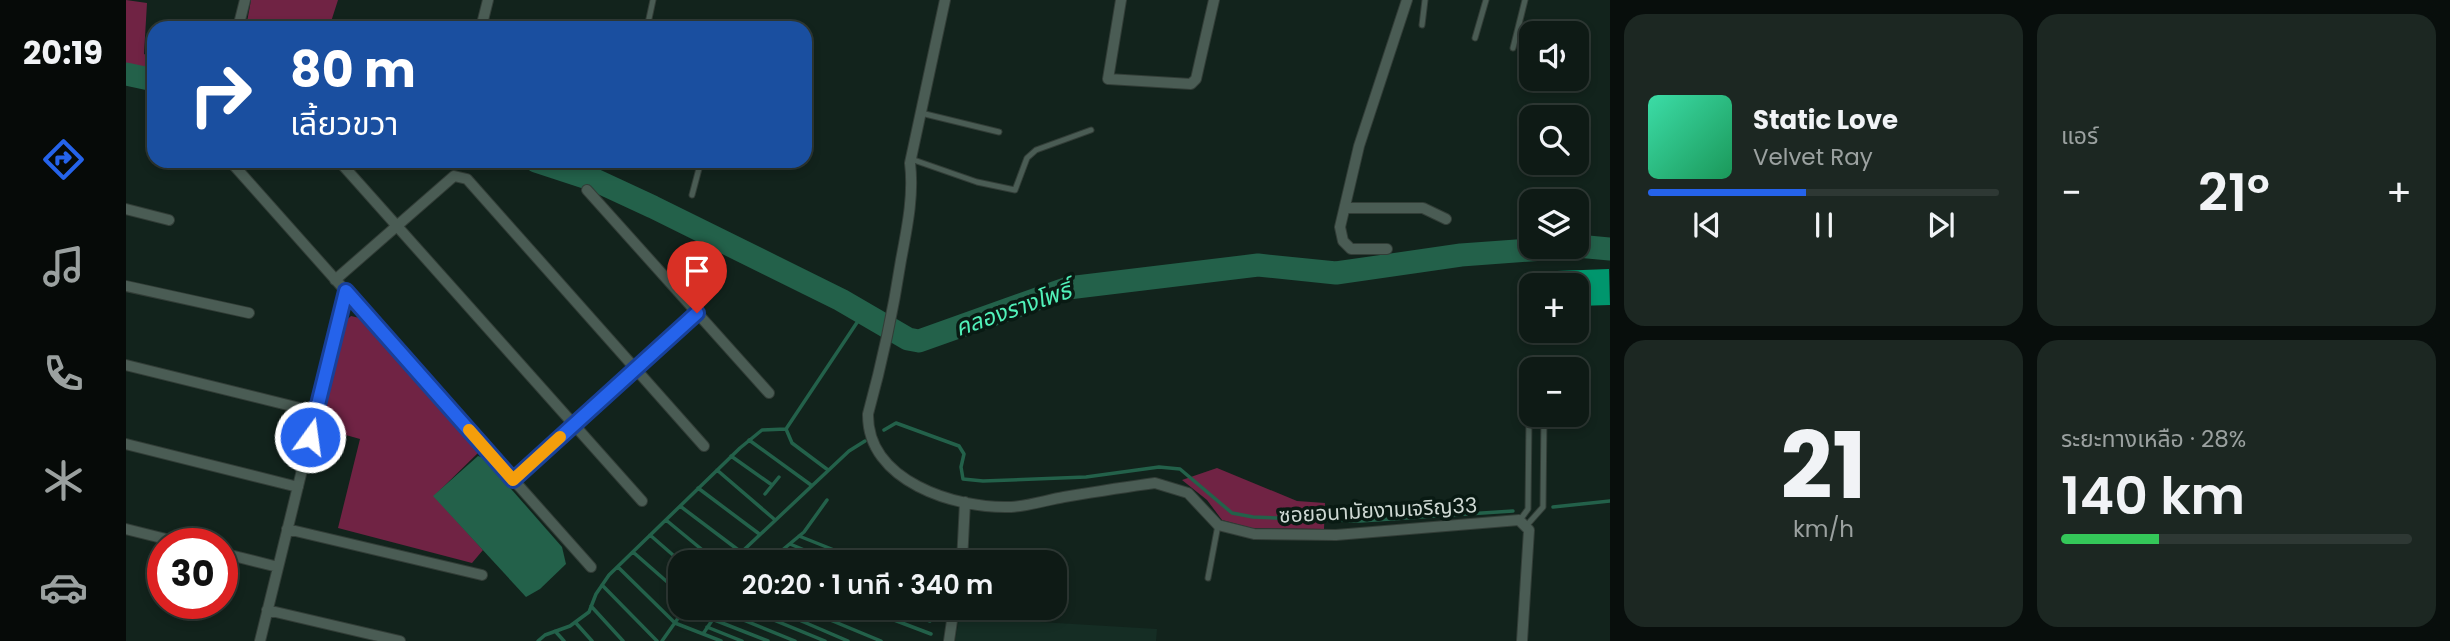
<!DOCTYPE html>
<html lang="th">
<head>
<meta charset="utf-8">
<style>
	:root { --surface:#0e1a15; --page:#1c2722; --text:#f1f3f6; --muted:#9ba1a0; --line:#2e3834; --accent:#2563eb }
	body { margin:0; font-family:Poppins,"Noto Sans Thai",sans-serif; background:var(--page); color:var(--text); height:100vh; display:flex; flex-direction:column; font-size:26px; white-space:nowrap }
	* { box-sizing:border-box; margin:0 }
	p { font-size:23px; color:var(--muted) }
	.icon { flex:none; width:38px; height:38px; fill:none; stroke:currentColor; stroke-width:2; stroke-linecap:round; stroke-linejoin:round }
	.map { position:relative; flex:1; overflow:hidden }
	.sheet { display:flex; flex-direction:column; gap:14px; padding:14px; background:#080e0c; width:840px }
	.sheet>* { flex:none }
	.top-card { position:absolute; left:21px; top:21px; width:665px; height:147px; border-radius:21px; box-shadow:0 4px 10px #0003,0 0 0 2px var(--line); background:#1a4fa0; color:#fff; overflow:hidden }
	.tools { position:absolute; left:1393px; top:21px; display:grid; gap:14px }
	.tools a { display:grid; place-items:center; width:70px; height:70px; border-radius:14px; background:var(--surface); box-shadow:0 4px 10px #0003,0 0 0 2px var(--line); font-size:35px }
	.speed { position:absolute; left:21px; top:528px; display:flex; gap:14px; font-size:35px; font-weight:700; text-align:center }
	.speed>* { display:grid; place-content:center; width:91px; height:91px; border-radius:50%; background:var(--surface); box-shadow:0 4px 10px #0003,0 0 0 2px var(--line); line-height:1 }
	.speed .limit { border:10px solid #d22; background:#fff; color:#111 }
	.pin { position:absolute; display:grid; place-items:center; width:60px; height:60px; color:#fff; margin:-72px -30px; border-radius:50% 50% 50% 0; rotate:-45deg; box-shadow:0 0 7px #0007 }
	.pin .icon { rotate:45deg }
	.me { position:absolute; width:77px; margin:-38px; rotate:14deg; stroke-linejoin:round; filter:drop-shadow(0 0 5px #0008) }
	.turn { display:flex; align-items:center; gap:24px; height:147px; padding:0 28px; font-size:32px }
	.turn .icon { width:91px; height:91px; stroke-width:2.5 }
	.turn b { display:block; font-size:49px; line-height:60px }
	.big { font-size:52px; font-weight:600; line-height:1.1 }
	.sheet .widget { flex:1; display:flex; flex-direction:column; justify-content:center; gap:10px; min-width:0; padding:0 24px; border-radius:21px; background:var(--page) }
	.sheet .dial { align-items:center; gap:0 }
	.dial b { font-size:91px; line-height:1 }
	.song { display:flex; align-items:center; gap:21px }
	.cover { width:84px; height:84px; border-radius:10px; background:linear-gradient(135deg,hsl(160 70% 55%),hsl(150 70% 35%)) }
	.played { height:7px; border-radius:4px; background:linear-gradient(90deg,var(--accent) 45%,var(--line) 45%) }
	.keys { display:flex; justify-content:space-around; direction:ltr }
	.heat { display:flex; justify-content:space-between; align-items:center; font-size:38px; direction:ltr }
	.charge { height:10px; border-radius:5px; background:linear-gradient(90deg,#34c759 28%,var(--line) 0) }
	.sheet .tiles { flex:1; display:grid; gap:14px; grid-template-columns:repeat(2,1fr) }
	.trip { position:absolute; left:542px; top:550px; width:399px; height:70px; border-radius:21px; background:var(--surface); box-shadow:0 4px 10px #0003,0 0 0 2px var(--line); font-weight:600; line-height:70px; text-align:center }
	main { display:flex; flex:1; min-height:0 }
	.menu { display:flex; flex-direction:column; width:126px; justify-content:space-around; align-items:center; background:#060a08; color:var(--muted) }
	.menu .icon { width:49px; height:49px }
	.menu .selected { color:var(--accent) }
	.menu b { font-size:32px; color:var(--text) }
	.map>svg:first-child { display:block }
	.built { fill:#152d24 }
	.green { fill:#702344 }
	.water { fill:#23614a }
	.lines { fill:none; stroke-linecap:round; stroke-linejoin:round }
	.stream { stroke:#23614a; stroke-width:3.5 }
	.river { stroke:#23614a; stroke-width:23 }
	.building { fill:#00966d }
	.service-casing { stroke:#323d37; stroke-width:7 }
	.minor-casing { stroke:#323d37; stroke-width:12 }
	.service { stroke:#4a5c54; stroke-width:5 }
	.minor { stroke:#4a5c54; stroke-width:10 }
	.route-casing { stroke:#184099; stroke-width:18 }
	.route { stroke:#2563eb; stroke-width:12 }
	.slow { stroke:#f59e0b; stroke-width:12 }
	.labels { text-anchor:middle; dominant-baseline:central; stroke-width:7; stroke-linejoin:round; paint-order:stroke }
	.street-label { font-size:21px; fill:#ced8d3; stroke:#091a13 }
	.water-label { font-size:23px; font-style:italic; fill:#51f1b9; stroke:#091a13 }
</style>
</head>
<body>
<main>
<nav class="menu">
<b>20:19</b>
<svg class="icon selected" aria-label="directions" viewBox="0 0 24 24"><path d="M12 3l9 9-9 9-9-9zM9 14v-3h6M13 9l2 2-2 2"/></svg>
<svg class="icon" aria-label="music" viewBox="0 0 24 24"><path d="M9 18V5l10-2v13"/><circle cx="6" cy="18" r="3"/><circle cx="16" cy="16" r="3"/></svg>
<svg class="icon" aria-label="phone" viewBox="0 0 24 24"><path d="M5 4h4l2 5-3 2q2 4 5 5l2-3 5 2v4C11 20 4 13 5 4z"/></svg>
<svg class="icon" aria-label="climate" viewBox="0 0 24 24"><path d="M12 3v18M4 7l16 10M4 17L20 7"/></svg>
<svg class="icon" aria-label="car" viewBox="0 0 24 24"><path d="M5 17H2v-5l4-1 3-4h7l3 4 3 1v5h-3M9 17h6M6 11h13"/><circle cx="7" cy="17" r="2"/><circle cx="17" cy="17" r="2"/></svg>
</nav>
<div class="map">
<svg width="1484" height="641" viewBox="0 0 1484 641">
	<rect width="100%" height="100%" fill="#12231c"/>
	<path class="built" d="M833,619L897,621L1031,629L1030,641H829Z"/>
	<path class="green" d="M0,0L21,3L18,54L28,58V74L0,68Z
		M125,0H212L203,28H138L121,22Z
		M225,316L238,319L354,451L308,496L357,550L346,563L212,528L234,439L195,428L216,324Z
		M1091,468L1171,501L1199,503L1198,529L1126,528L1096,520L1081,500L1056,480Z"/>
	<path class="water" d="M352,456L358,458L436,547L440,564L414,589L400,597L307,496Z"/>
	<g class="lines">
		<path class="stream" d="M660,429L666,443L702,470
			M758,430L770,423L833,446L838,454L835,467L837,479L857,481L960,477L1033,467L1054,469L1106,513L1127,517L1234,521L1387,511
			M623,440L685,485
			M605,456L646,485
			M591,470L648,519
			M572,488L632,533
			M639,494L653,477
			M554,506L615,552
			M1427,507L1484,501
			M540,520L591,562
			M524,535L555,562
			M673,536L738,562
			M664,544L707,562
			M507,552L555,594
			M654,553L678,562
			M605,562L723,451L739,441
			M642,562L678,532L701,500
			M492,567L549,623L595,641
			M476,585L531,641
			M465,606L497,641
			M616,607L699,641
			M643,607L722,641
			M673,607L755,641
			M698,607L712,613
			M734,607L805,634
			M767,607L804,621
			M801,607L807,609
			M593,610L669,641
			M586,619L642,641
			M449,622L466,641
			M581,627L616,641
			M429,631L438,641
			M577,634L595,607
			M412,641L419,635L444,626L463,612L470,594L483,575L614,448L636,430L660,429L738,312
			M536,641L560,607"/>
		<path class="river" d="M0,74L28,80
			M410,161L471,181L527,207L715,300L782,339L793,341L942,288L1132,265L1210,273L1335,255L1445,247
			M1451,246L1484,249"/>
	</g>
	<path class="building" d="M1483,269L1484,305L1451,306V285H1432L1431,271Z"/>
	<g class="lines">
		<defs>
			<path id="service" d="M1296,25L1299,0
				M521,28L527,0
				M1349,38L1360,0
				M1387,48L1399,0
				M795,113L873,132
				M785,159L851,182L889,190L901,158L910,150L965,130
				M566,195L575,161
				M1394,520L1402,509L1403,418
				M1401,525L1417,507L1418,416
				M1082,578L1092,525"/>
			<path id="minor" d="M819,0L784,163C788,195 781,228 775,260C767,312 756,363 742,414C741,481 829,509 885,507C902,506 921,500 938,497C968,492 999,487 1029,483L1062,493L1092,525L1128,534L1210,535L1393,520L1403,530L1396,641
				M995,0L982,79L1065,84L1070,79L1088,0
				M112,28L119,0
				M355,28L362,0
				M104,161L465,567
				M213,161L516,501
				M461,190L643,393
				M1219,208H1297L1320,219
				M0,209L43,220
				M1261,249H1225L1217,241L1214,227L1233,146L1281,0
				M209,280L328,176L341,179L578,446
				M0,286L123,313
				M0,365L190,412
				M0,444L172,487
				M387,480L571,313
				M0,529L60,544
				M161,529L356,575
				M96,553L152,567
				M836,562L839,502
				M141,610L274,641
				M134,641L220,291
				M823,641L828,607"/>
		</defs>
		<use href="#service" class="service-casing"/>
		<use href="#minor" class="minor-casing"/>
		<use href="#service" class="service"/>
		<use href="#minor" class="minor"/>
	</g>
	<g class="lines">
		<defs>
			<path id="route" d="M184,437L220,291L387,480L571,313"/>
		</defs>
		<use href="#route" class="route-casing"/>
		<use href="#route" class="route"/>
		<path class="slow" d="M343,430L387,480L434,437"/>
	</g>
	<g class="labels">
		<g class="street-label">
			<text transform="translate(1252 510) rotate(-3)">ซอยอนามัยงามเจริญ33</text>
		</g>
		<g class="water-label">
			<text transform="translate(887 309) rotate(-19)">คลองรางโพธิ์</text>
		</g>
	</g>
</svg>
<div class="tools">
<a><svg class="icon" aria-label="sound" viewBox="0 0 24 24"><path d="M4 9h4l5-4v14l-5-4H4zM17 9q2 3 0 6"/></svg></a>
<a><svg class="icon" aria-label="search" viewBox="0 0 24 24"><circle cx="10" cy="10" r="6"/><path d="M15 15l6 6"/></svg></a>
<a><svg class="icon" aria-label="layers" viewBox="0 0 24 24"><path d="M12 4l9 5-9 5-9-5zM3 14l9 5 9-5"/></svg></a>
<a>+</a>
<a>−</a>
</div>
<div class="speed"><div class="limit">30</div></div>
<div class="pin" style="left:571px;top:313px;background:#d93025"><svg class="icon" aria-label="arrive" viewBox="0 0 24 24"><path d="M6 21V4h12l-3 4 3 4H6"/></svg></div>
<svg class="me" style="left:184px;top:437px" viewBox="-20 -20 40 40"><circle r="17" fill="#2563eb" stroke="#fff" stroke-width="3"/><path d="M0-11L8 9 0 5-8 9z" fill="#fff"/></svg>
<div class="trip">20:20 · 1 นาที · 340 m</div>
<div class="top-card">
<div class="turn"><svg class="icon" aria-label="right" viewBox="0 0 24 24"><path d="M7 20v-9h11M14 6l5 5-5 5"/></svg><div><b>80 m</b>เลี้ยวขวา</div></div>
</div>
</div>
<section class="sheet">
<div class="tiles">
<div class="widget">
<div class="song"><i class="cover"></i><div><b>Static Love</b><p>Velvet Ray</p></div></div>
<div class="played"></div>
<div class="keys"><svg class="icon" aria-label="previous" viewBox="0 0 24 24"><path d="M18 5L8 12l10 7zM5 5v14"/></svg><svg class="icon" aria-label="pause" viewBox="0 0 24 24"><path d="M8 5v14M16 5v14"/></svg><svg class="icon" aria-label="next" viewBox="0 0 24 24"><path d="M6 5l10 7-10 7zM19 5v14"/></svg></div>
</div>
<div class="widget"><p>แอร์</p>
<div class="heat"><a>−</a><b class="big">21°</b><a>+</a></div>
</div>
<div class="widget dial"><b>21</b><p>km/h</p></div>
<div class="widget"><p>ระยะทางเหลือ · 28%</p><b class="big">140 km</b><div class="charge"></div></div>
</div>
</section>
</main>
</body>
</html>
